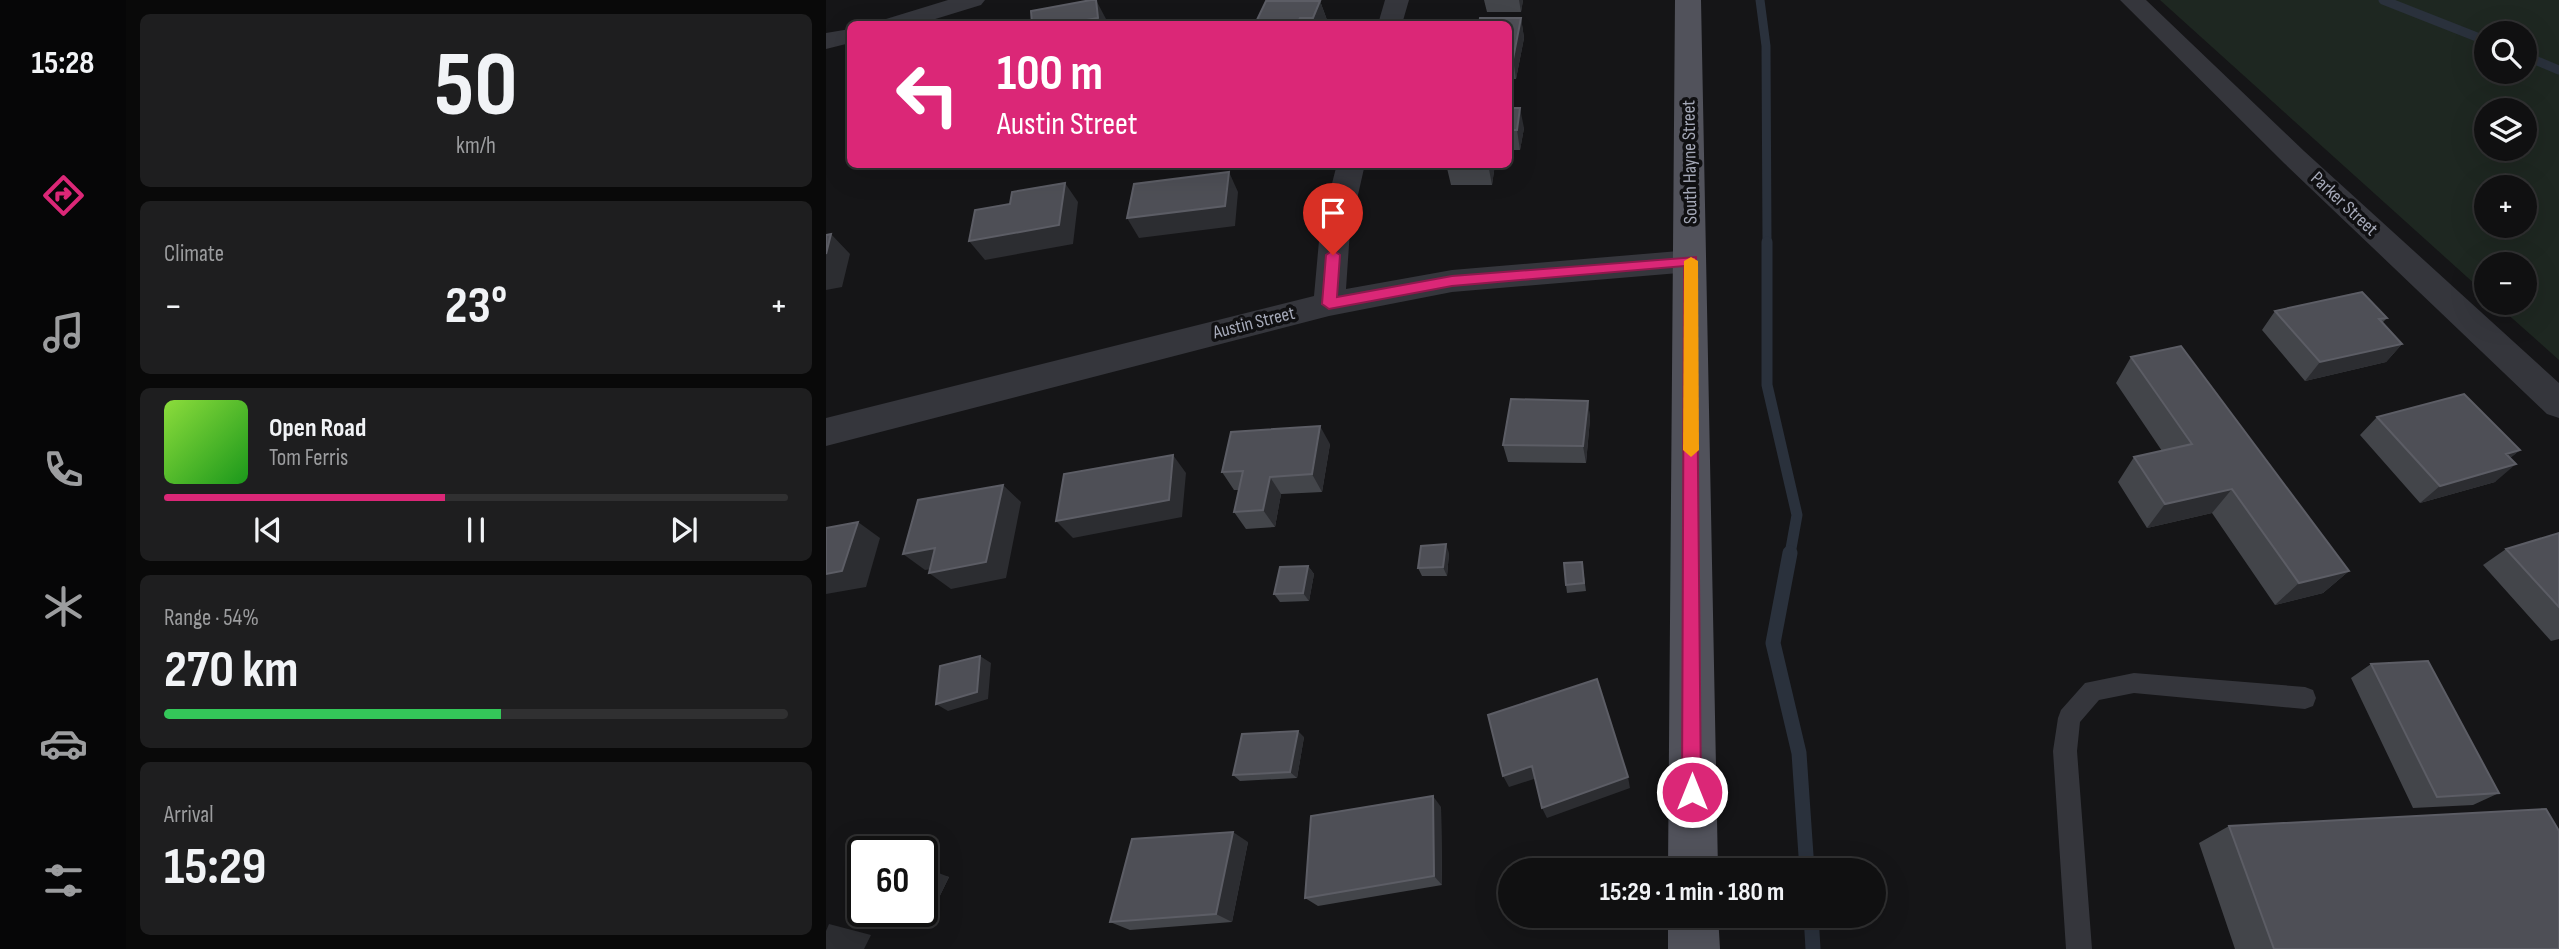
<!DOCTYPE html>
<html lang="en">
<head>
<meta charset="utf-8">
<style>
	:root { --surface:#101011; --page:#1e1e1f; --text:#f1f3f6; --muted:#9c9d9f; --line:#303031; --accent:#db2777 }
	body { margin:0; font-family:"Sofia Sans Condensed",sans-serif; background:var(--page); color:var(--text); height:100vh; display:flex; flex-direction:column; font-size:26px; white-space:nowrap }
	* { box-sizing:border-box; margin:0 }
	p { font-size:23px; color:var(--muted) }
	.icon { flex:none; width:38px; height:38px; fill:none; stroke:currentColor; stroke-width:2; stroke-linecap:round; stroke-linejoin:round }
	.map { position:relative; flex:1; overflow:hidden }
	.sheet { display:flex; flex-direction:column; gap:14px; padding:14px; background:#090909; width:700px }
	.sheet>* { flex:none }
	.top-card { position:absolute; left:21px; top:21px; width:665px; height:147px; border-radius:10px; box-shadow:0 7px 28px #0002,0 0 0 2px var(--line); background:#db2777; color:#fff; overflow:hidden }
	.fabs { position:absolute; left:1648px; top:21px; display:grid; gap:14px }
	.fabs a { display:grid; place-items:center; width:63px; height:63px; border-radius:50%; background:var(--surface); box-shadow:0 7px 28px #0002,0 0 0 2px var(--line); font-size:35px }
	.speed { position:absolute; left:21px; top:836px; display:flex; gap:14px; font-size:35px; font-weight:700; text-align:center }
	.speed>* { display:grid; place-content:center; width:91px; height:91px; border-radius:50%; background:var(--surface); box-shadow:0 7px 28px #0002,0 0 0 2px var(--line); line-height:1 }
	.speed .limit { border:4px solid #111; border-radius:10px; background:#fff; color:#111 }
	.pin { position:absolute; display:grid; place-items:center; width:60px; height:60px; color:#fff; margin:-72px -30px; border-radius:50% 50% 50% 0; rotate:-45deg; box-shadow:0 0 7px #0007 }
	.pin .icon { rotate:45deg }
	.me { position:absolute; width:77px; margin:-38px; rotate:0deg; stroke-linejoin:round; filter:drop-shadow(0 0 5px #0008) }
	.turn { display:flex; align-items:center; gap:24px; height:147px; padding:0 35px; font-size:32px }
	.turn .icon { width:91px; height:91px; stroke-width:2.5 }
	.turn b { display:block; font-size:49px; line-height:60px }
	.big { font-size:52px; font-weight:700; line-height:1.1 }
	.sheet .widget { flex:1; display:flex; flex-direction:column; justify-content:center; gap:10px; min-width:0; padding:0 24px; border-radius:10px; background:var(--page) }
	.sheet .dial { align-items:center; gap:0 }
	.dial b { font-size:91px; line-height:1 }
	.song { display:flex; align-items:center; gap:21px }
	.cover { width:84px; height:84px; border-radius:10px; background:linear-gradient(135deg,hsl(90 70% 55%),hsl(120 70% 35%)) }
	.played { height:7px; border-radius:4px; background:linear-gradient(90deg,var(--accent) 45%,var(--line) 45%) }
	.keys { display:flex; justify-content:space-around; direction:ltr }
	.heat { display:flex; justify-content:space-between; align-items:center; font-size:38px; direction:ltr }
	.charge { height:10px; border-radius:5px; background:linear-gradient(90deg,#34c759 54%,var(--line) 0) }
	.trip { position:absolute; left:672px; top:858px; width:388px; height:70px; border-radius:35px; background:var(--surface); box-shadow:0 7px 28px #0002,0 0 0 2px var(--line); font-weight:700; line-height:70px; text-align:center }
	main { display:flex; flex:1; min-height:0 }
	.menu { display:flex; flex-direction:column; width:126px; justify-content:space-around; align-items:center; background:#060607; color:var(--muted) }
	.menu .icon { width:49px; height:49px }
	.menu .selected { color:var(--accent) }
	.menu b { font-size:32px; color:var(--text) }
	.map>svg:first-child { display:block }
	.green { fill:#1e2721; fill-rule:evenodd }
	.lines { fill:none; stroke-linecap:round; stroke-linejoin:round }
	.stream-far2 { stroke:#2a313c; stroke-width:9 }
	.stream-far1 { stroke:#2a313c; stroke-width:11 }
	.stream { stroke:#2a313c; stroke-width:15 }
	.lane { fill:#35363c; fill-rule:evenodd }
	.street { fill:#35363c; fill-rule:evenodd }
	.primary { fill:#51525b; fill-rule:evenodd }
	.wall { fill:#43454a }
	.shaded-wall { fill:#2c2d31 }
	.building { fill:#4e4f56; stroke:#5c5d65; stroke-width:2 }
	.route { fill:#db2777; stroke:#8e194d; stroke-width:2 }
	.slow { fill:#f59e0b }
	.labels { text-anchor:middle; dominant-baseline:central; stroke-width:7; stroke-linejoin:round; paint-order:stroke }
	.street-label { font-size:19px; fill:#a5a9b8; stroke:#101012 }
</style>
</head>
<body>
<main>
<nav class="menu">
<b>15:28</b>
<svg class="icon selected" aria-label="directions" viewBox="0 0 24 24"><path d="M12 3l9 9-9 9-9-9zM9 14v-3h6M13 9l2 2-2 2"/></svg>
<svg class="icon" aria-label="music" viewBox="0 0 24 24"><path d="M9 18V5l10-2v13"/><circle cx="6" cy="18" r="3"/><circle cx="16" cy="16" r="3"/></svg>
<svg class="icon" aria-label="phone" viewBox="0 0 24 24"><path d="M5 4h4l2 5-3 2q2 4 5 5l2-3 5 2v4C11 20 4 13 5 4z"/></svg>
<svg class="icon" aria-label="climate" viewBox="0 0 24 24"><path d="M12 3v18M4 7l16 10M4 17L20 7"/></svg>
<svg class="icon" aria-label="car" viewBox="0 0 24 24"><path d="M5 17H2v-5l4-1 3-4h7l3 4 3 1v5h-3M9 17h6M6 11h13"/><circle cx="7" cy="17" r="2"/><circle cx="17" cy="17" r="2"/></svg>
<svg class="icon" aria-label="filters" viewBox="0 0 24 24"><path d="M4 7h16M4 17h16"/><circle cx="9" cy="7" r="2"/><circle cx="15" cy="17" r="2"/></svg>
</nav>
<section class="sheet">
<div class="widget dial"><b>50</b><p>km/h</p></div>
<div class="widget"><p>Climate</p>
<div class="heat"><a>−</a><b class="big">23°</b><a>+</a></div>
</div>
<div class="widget">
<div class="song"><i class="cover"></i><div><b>Open Road</b><p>Tom Ferris</p></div></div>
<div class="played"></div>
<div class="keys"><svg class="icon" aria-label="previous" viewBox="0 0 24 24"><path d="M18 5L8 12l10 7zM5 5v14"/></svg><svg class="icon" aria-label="pause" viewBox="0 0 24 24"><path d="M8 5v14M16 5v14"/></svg><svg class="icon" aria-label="next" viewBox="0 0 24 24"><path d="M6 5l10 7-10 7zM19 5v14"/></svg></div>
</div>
<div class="widget"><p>Range · 54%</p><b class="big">270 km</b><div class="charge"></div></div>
<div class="widget"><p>Arrival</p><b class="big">15:29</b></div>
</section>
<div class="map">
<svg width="1733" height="949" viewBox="0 0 1733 949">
	<rect width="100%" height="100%" fill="#151517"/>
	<path class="green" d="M1334,0H1733V360L1669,303H1699V264H1661V295ZM1661,33H1699V72H1661ZM1661,110H1699V149H1661ZM1661,187H1699V226H1661Z"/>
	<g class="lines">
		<path class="stream-far2" d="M934,0L940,46L941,244
			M1557,0L1661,41
			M1699,56L1733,70"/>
		<path class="stream-far1" d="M941,242V385L971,515L964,554"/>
		<path class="stream" d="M964,553L947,643L973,753L981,870
			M985,915L987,949"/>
		<path class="lane" d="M1308,673L1479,687L1487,690L1490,698L1487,706L1479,709L1308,693L1273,700L1254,722L1251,751L1266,949H1240L1227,751L1232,718L1235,710L1259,683Z"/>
		<path class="street" d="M122,0H159L155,5L93,24H57L60,19Z
			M559,0H583L576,24H552Z
			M1294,0H1320L1478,151L1733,383V418L1721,414L1458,163Z
			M24,29V43L0,49V33Z
			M511,164H539L524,230L520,289L626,270L865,250L876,253L880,261L876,269L865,272L626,292L503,316L0,446V418L488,296L494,230Z"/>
		<path class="primary" d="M849,0H875L892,870H842Z
			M842,915H892L894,949H842Z"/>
	</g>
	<path class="wall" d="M658,0H697L695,12H661Z
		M494,1L501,20L499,24H429Z
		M695,18L698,38L690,79H682V24Z
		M682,108L698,128L694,150H682Z
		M620,164H669L666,185H625Z
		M1449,311L1561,318L1556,323L1576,344L1560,362L1479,381L1436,330Z
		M1305,357L1523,571L1497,593L1449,605L1386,513L1321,528L1292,482L1308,457L1336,451L1290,383Z
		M762,401L764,419L760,463L682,462L677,445Z
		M1551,417L1694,450L1684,458L1669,482L1594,503L1534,435Z
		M504,444L496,492L455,494L449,527L420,529L408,512L413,490H408L396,472Z
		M1733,533V639L1725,641L1657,565L1680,549Z
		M623,553L621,576H596L592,568Z
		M756,562L760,591L741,593L740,585Z
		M482,566L488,574L483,601L454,602L448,594Z
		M1545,664L1673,793L1647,805L1587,808L1525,678Z
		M478,737L471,778L414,781L407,775Z
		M615,807L616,885L492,906L479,898Z
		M1403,826L1733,949H1409L1373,843Z
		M422,842L406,922L304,930L284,922Z
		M96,871L123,877L105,914L75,912H96Z"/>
	<path class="shaded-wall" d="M270,0L280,19L281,24H237Z
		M693,0H697L695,12Z
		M494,1L501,20L499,24H489L487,18Z
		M695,18L698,38L690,79L687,59Z
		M694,108L698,128L694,150L691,130Z
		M662,164H669L666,185Z
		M403,172L412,192L409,226L313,238L301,218Z
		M239,183L252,202L247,244L159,260L143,241Z
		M5,234L24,254L16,287L0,290V254Z
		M1576,344L1560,362L1479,381L1494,362Z
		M762,401L764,419L760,463L757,446Z
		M494,426L504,444L496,492L486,474Z
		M1694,450L1673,467L1680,454Z
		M347,455L360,473L356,517L247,538L230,521Z
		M1690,464L1669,482L1594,503L1614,486Z
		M444,477L455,494L449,527L437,510Z
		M177,485L195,502L180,578L125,589L103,573Z
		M1406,489L1386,513L1321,528L1339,504Z
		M32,522L54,538L40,587L0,594V574Z
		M620,544L623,553L621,576L617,567Z
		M109,548L130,565L99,570L77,554Z
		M482,566L488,574L483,601L477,593Z
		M1523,571L1497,593L1449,605L1473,583Z
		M154,656L165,663L162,699L122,711L110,704Z
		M472,731L478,737L471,778L464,772Z
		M706,766L711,778L683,787L677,776Z
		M802,777L804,788L721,818L716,808Z
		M607,796L615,807L616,885L608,876Z
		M407,832L422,842L406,922L390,914Z
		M110,872L123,877L105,914L96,912V900Z
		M3,924L45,935L38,949H0V931Z"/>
	<path class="building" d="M265,0H270L272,18L237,24H206L205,11Z
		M440,1H494L487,18H474L471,24H429Z
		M654,18H695L687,59H682V24H653Z
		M682,108H694L691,130H682Z
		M403,172L399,206L301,218L308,184Z
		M239,183L233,225L143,241L149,210L184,204L186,192Z
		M5,234L0,254V235Z
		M1536,292L1561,318L1553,319L1576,344L1494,362L1449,311Z
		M1355,346L1523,571L1473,583L1406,489L1339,504L1308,457L1366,444L1305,357Z
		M1638,394L1694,450L1680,454L1690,464L1614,486L1551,417Z
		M685,399L762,401L757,446L677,445Z
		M494,426L486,474L444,477L437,510L408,512L417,471L396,472L405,432Z
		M347,455L343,500L230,521L238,474Z
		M177,485L160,562L103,573L109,548L77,554L92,500Z
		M32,522L16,571L0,574V528Z
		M1733,533V607L1680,549Z
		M620,544L617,567L592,568L595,546Z
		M756,562L758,583L740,585L738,563Z
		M482,566L477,593L448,594L454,567Z
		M154,656L151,692L110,704L114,666Z
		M1602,661L1673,793L1611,797L1545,664Z
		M771,679L802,777L716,808L706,766L677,776L662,715Z
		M472,731L464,772L407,775L416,734Z
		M607,796L608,876L479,898L485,816Z
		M1720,809L1733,831V949H1448L1403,826Z
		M407,832L390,914L284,922L306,839Z
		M96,871L110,872L96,900Z"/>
	<path class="route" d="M507,250L514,255L511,297L626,276L870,257L875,792L872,799L866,802L859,799L856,792L858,266L626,286L503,309L496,304L500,255Z"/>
	<path class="slow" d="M865,257L872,261L873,450L865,457L857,450L858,261Z"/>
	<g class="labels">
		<g class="street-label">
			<text transform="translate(864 162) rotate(-91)">South Hayne Street</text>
			<text transform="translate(1518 204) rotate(43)">Parker Street</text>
			<text transform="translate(428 323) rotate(-14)">Austin Street</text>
		</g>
	</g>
</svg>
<div class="fabs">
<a><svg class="icon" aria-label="search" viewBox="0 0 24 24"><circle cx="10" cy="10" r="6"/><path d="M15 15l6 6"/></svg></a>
<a><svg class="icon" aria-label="layers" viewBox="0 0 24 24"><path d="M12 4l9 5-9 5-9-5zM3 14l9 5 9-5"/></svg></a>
<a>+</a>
<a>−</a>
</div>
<div class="speed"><div class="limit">60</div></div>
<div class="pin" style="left:507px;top:255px;background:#d93025"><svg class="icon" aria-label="arrive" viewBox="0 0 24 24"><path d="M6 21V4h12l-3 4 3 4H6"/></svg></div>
<svg class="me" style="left:866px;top:792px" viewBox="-20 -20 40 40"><circle r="17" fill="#db2777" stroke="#fff" stroke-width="3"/><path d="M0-11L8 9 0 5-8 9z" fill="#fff"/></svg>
<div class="trip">15:29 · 1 min · 180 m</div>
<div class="top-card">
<div class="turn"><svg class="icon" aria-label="left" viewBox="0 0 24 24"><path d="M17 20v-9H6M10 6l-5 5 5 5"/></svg><div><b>100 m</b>Austin Street</div></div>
</div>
</div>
</main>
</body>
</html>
